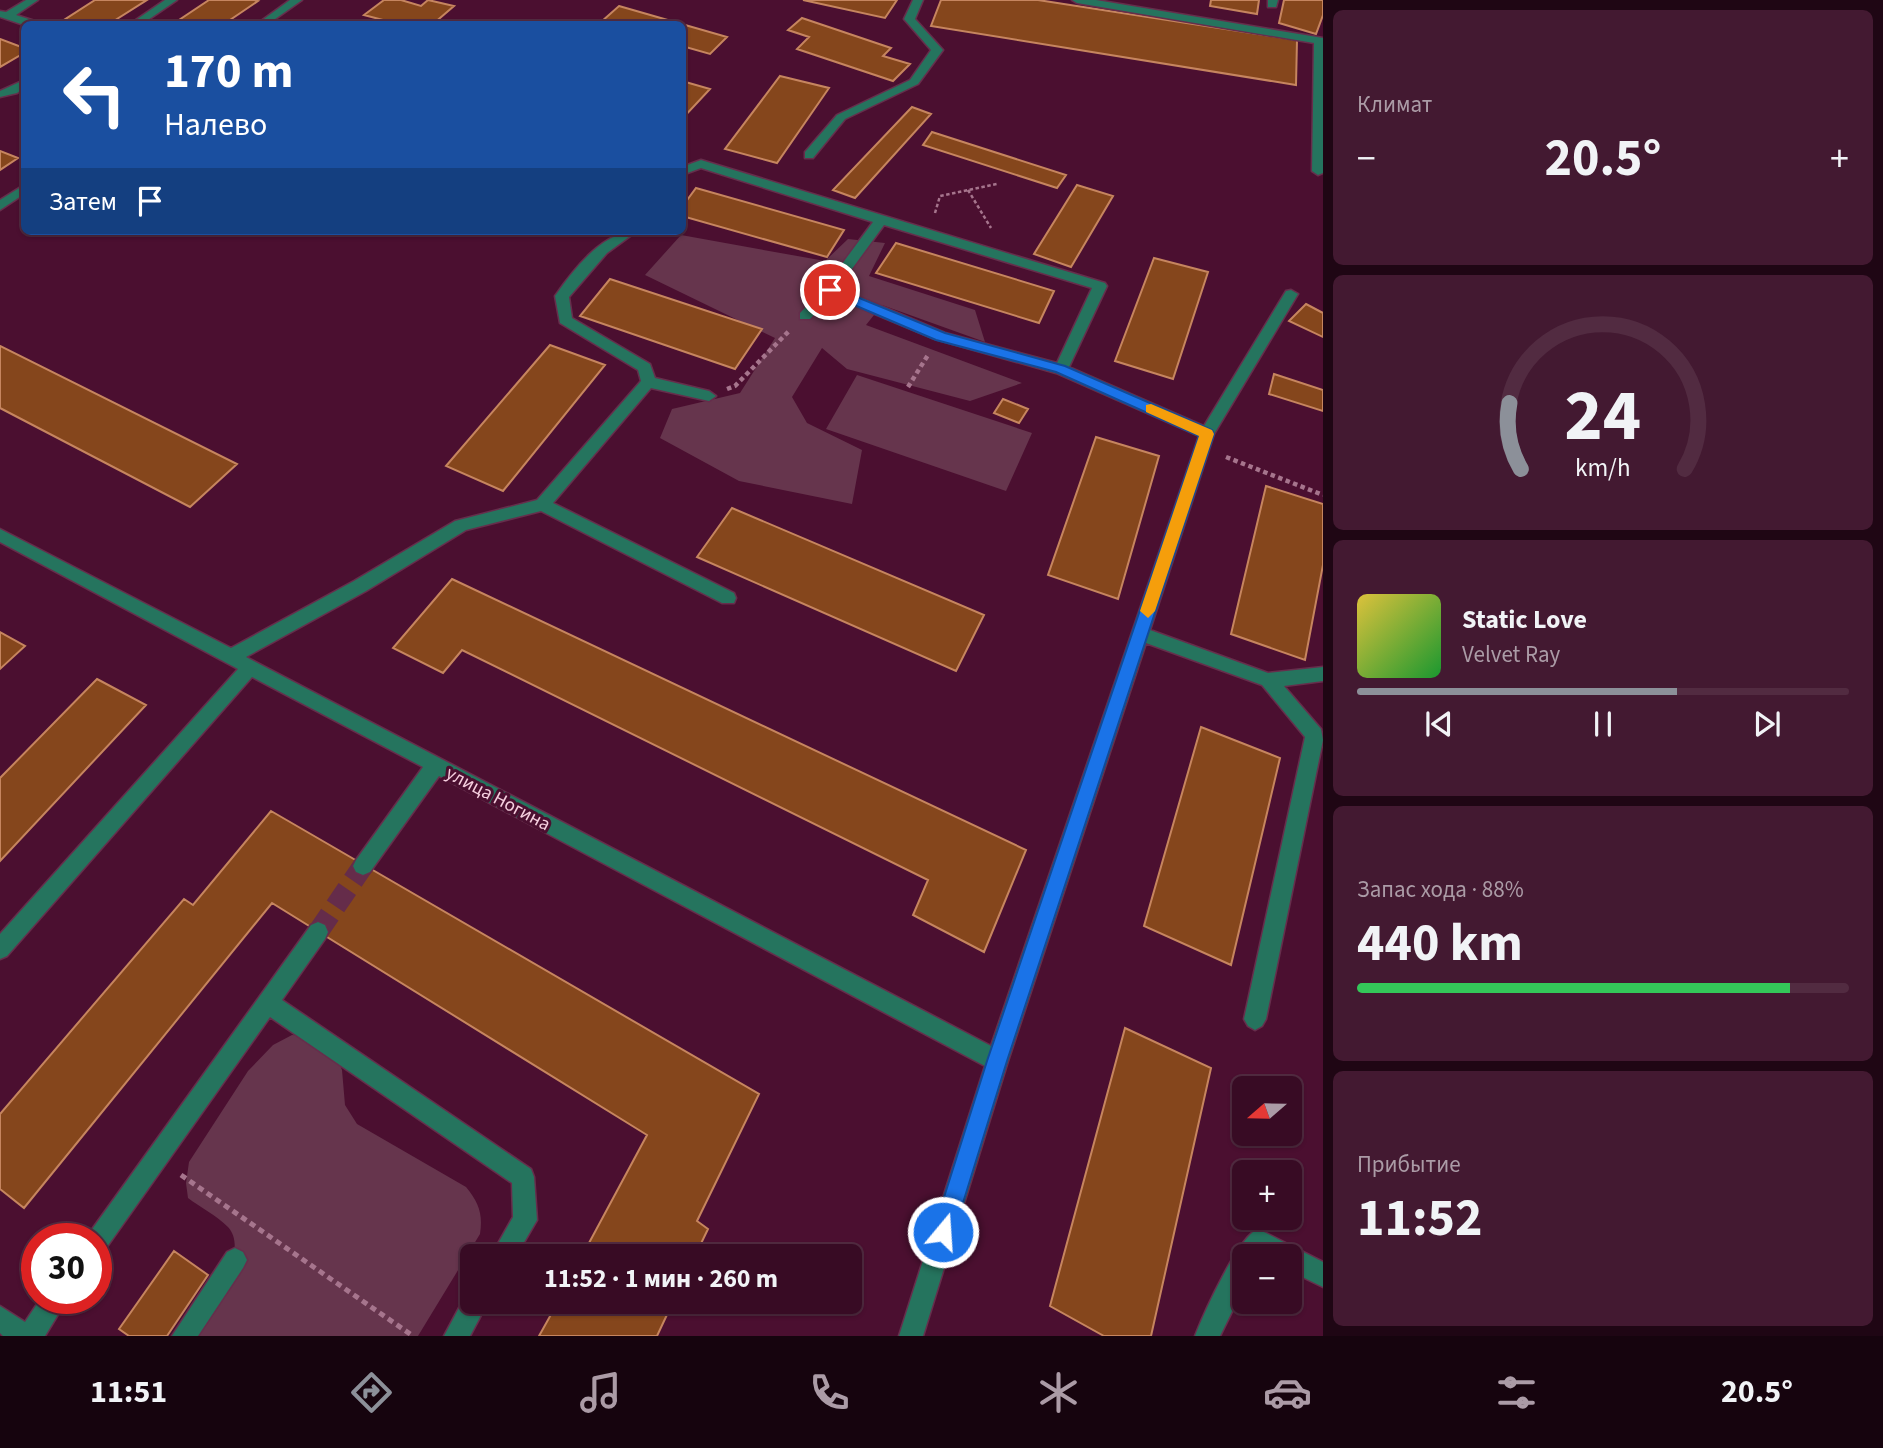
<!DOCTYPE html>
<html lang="ru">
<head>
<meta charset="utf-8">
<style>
	:root { --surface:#380b24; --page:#431931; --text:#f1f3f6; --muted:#ab9ba6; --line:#522b41; --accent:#8c9099 }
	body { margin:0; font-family:"Source Sans 3",sans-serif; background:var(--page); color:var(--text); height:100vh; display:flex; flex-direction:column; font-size:26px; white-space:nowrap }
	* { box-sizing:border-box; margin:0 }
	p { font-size:23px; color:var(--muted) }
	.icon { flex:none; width:38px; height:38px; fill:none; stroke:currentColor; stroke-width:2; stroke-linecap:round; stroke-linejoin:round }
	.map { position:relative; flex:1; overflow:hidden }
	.side { display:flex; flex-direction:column; gap:10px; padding:10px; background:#1f0614; width:560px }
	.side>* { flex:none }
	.top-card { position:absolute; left:21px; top:21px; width:665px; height:214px; border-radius:10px; box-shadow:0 2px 5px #0004,0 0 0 2px var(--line); background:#1a4fa0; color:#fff; overflow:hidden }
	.needle { width:46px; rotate:250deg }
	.controls { position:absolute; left:1232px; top:1076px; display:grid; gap:14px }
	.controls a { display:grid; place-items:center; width:70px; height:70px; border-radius:10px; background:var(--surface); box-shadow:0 2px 5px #0004,0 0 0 2px var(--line); font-size:35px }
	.speed { position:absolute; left:21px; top:1223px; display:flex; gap:14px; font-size:35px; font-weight:700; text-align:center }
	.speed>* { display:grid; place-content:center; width:91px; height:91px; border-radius:50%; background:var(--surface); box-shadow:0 2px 5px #0004,0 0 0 2px var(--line); line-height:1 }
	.speed .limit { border:10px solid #d22; background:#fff; color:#111 }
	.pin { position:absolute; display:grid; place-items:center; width:60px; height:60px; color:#fff; margin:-30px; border:4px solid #fff; border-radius:50%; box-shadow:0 2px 7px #0007 }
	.me { position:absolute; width:77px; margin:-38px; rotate:18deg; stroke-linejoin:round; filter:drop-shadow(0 0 5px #0008) }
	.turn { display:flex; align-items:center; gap:24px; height:147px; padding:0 28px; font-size:32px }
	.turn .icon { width:91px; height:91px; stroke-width:2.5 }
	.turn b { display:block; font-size:49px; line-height:60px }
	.then { display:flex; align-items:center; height:66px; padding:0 28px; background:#0003; gap:14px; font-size:26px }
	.big { font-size:52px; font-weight:700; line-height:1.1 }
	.side .tile { flex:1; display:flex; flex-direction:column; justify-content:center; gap:10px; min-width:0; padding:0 24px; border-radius:10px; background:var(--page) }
	.side .dial { align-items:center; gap:0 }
	.dial svg { height:182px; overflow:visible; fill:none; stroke:var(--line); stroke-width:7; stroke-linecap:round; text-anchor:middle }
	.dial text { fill:var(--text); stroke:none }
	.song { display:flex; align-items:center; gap:21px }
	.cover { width:84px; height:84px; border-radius:10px; background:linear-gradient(135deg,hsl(50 70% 55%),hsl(130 70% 35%)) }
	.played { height:7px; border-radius:4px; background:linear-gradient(90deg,var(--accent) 65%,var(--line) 65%) }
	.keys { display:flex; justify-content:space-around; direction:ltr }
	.heat { display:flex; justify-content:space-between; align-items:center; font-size:38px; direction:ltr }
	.charge { height:10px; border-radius:5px; background:linear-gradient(90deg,#34c759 88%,var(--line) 0) }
	.trip { position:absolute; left:460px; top:1244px; width:402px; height:70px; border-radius:10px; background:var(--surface); box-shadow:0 2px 5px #0004,0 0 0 2px var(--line); font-weight:700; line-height:70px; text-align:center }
	.tab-bar { display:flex; height:112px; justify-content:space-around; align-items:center; background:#16040e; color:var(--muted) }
	.tab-bar .icon { width:49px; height:49px }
	.tab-bar .on { color:var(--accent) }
	.tab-bar b { font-size:32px; color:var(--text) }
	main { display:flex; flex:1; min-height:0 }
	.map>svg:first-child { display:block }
	.green { fill:#66354d }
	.building { fill:#85461c; stroke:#c6855f; stroke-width:2 }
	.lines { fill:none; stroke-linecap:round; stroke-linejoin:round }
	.minor-tunnel { stroke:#652c4a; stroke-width:21; stroke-dasharray:21 10; stroke-linecap:butt }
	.minor-casing { stroke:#662e4c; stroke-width:3 }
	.path-far2 { stroke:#a6758d; stroke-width:2.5; stroke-dasharray:3.5 2.5; stroke-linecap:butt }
	.path-far1 { stroke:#a6758d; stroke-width:4.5; stroke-dasharray:4.5 3.5; stroke-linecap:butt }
	.path { stroke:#a6758d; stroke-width:5; stroke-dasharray:6 4.5; stroke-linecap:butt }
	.minor { fill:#25745e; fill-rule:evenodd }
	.route { fill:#1a73e8; stroke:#114b97; stroke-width:2 }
	.slow { fill:#f59e0b }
	.labels { text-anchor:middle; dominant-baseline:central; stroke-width:6; stroke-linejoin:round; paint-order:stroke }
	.street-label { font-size:19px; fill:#f6cfdf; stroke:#4b0f30 }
</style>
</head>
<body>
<main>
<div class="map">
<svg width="1323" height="1336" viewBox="0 0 1323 1336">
	<rect width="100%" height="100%" fill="#4b0f30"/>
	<path class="green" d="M681,235L825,261L848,239L885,243L869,276L975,310L985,342L882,305L866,325L1022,383L970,401L847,369L822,348L792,397L807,423L862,450L852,504L739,481L660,438L672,409L740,393L775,338L645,275Z
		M857,375L1032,433L1006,491L826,429Z
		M292,1035L306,1036L337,1058L342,1070L345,1105L357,1124L466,1187C479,1203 483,1214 480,1234L418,1336H196C209,1311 251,1252 228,1227C217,1216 200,1207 188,1198L186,1183L189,1162L248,1071L273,1045Z"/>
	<path class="building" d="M95,0H147L109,24H78L64,20Z
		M209,0H254L258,1L224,24H173Z
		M384,0H401L421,6L428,0L454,6L433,24H398L364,15Z
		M803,0H897L885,18Z
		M941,0H1038L1297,40L1296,85L931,26Z
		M1211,0H1259L1257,14L1210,6Z
		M1284,0H1323V15L1316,34L1279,23Z
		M619,6L727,37L710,54L682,46V24H610L601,22Z
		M802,18L891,48L883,56L910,64L893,81L797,49L809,37L788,30Z
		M0,39L24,48V53L0,67Z
		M780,76L829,88L777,163L725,149Z
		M682,81L710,89L682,119Z
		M912,107L931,114L855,198L833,190Z
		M932,132L1066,175L1057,188L923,145Z
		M0,151L18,158L0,170Z
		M1077,185L1113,196L1071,267L1034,254Z
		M696,188L844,230L827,257L682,216V207Z
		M896,243L1054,291L1039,323L876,273Z
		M1154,258L1208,272L1173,379L1115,361Z
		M610,279L762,329L735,369L580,316Z
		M1306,304L1323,313V337L1289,321Z
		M550,345L605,365L503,491L446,466Z
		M0,346L237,464L190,507L0,408Z
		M1274,374L1323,390V411L1269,394Z
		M1003,399L1028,409L1019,423L994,413Z
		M1096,437L1159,456L1118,599L1048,575Z
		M1266,486L1323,504V565L1305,660L1231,634Z
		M732,508L984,615L956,671L697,557Z
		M452,579L1026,850L984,952L913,915L928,880L462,650L443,673L393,648Z
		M0,632L25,646L0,669Z
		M97,679L146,705L0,861V778Z
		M1201,727L1280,758L1231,965L1144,926Z
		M271,811L759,1094L697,1221L708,1229L695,1256H582L647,1135L272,903L24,1208L0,1189V1114L184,899L193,905Z
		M1125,1028L1211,1068L1151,1336H1104L1050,1306Z
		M174,1251L208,1275L167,1336H129L119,1329Z
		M558,1302H673L657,1336H539Z"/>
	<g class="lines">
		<path class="minor-tunnel" d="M318,932L363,866"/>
		<defs>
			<path id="minor" d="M26,0H38L16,15L38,22L39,24L24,25L0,17V11L6,12Z
				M165,0H177L142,24H130Z
				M290,0H302L268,24H257Z
				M913,0H923L915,19L943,50L918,84L845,119L813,158H805V152L837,115L910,80L931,50L904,19Z
				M1072,0H1096L1323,38V173L1318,175L1312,171L1314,43L1077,3Z
				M1268,0H1278L1276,7H1268Z
				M24,80V88L17,93L0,97V91Z
				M701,160L1105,283L1107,286L1069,367L1204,426L1286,291L1291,290L1298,294L1214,434L1150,630L1268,673L1323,667V681L1284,686L1321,729L1323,740L1266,1019L1262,1026L1255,1030L1248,1026L1244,1019L1305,737L1262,685L1146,643L1008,1061L923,1336H899L985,1066L439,776L370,872L363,875L356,872L353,866L356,860L423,767L252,677L7,956L0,959V934L238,669L0,542V529L231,648L354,581L455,521L537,500L641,381L638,370L560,323L555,296C574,269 603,231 637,231L607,253L569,297L572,318L650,364L655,378L709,391L716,396L709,401L651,388L553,503L734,593L736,598L734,603H722L541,511L466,530L366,591L246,657L991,1046L1199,436L1056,373L935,339L832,296L810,319H800V313L825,287L873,222L701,168L682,175V167ZM884,225L1092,288L1057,363L945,333L838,288Z
				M24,185V194L0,210V200Z
				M318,922L325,925L328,932L325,939L282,1000L531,1169L534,1177L537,1220L516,1256H491L513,1217L512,1183L270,1017L104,1251L96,1255V1239H86L88,1235L311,925Z
				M1258,1229L1323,1262V1287L1290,1271V1256H1244V1287L1220,1336H1195C1204,1313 1238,1237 1258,1229Z
				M235,1248L243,1252L247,1260L243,1268L198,1336H172L227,1252Z
				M472,1291V1302H488L470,1336H444L467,1293Z
				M41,1298H68L45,1336H3L0,1333V1306L25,1322Z"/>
		</defs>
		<use href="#minor" class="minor-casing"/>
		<path class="path-far2" d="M968,190L991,228
			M935,213L940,196L997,184"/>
		<path class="path-far1" d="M908,387L928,355
			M727,389L735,386L789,331
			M1226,457L1323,495"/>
		<path class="path" d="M181,1175L413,1336"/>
		<use href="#minor" class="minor"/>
	</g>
	<path class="route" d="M830,286L945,333L1065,366L1212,430L1214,434L1007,1061L954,1232L951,1240L943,1243L936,1240L933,1232L987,1061L1199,436L1056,372L936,340L826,293V287Z"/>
	<path class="slow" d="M1151,404L1212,430L1214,434L1155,611L1148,618L1140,611L1199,436L1146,412V405Z"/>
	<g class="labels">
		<g class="street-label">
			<text transform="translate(498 799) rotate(28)">улица Ногина</text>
		</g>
	</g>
</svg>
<div class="controls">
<a><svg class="needle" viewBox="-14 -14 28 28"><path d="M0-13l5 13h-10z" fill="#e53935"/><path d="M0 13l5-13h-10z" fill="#ab9ba6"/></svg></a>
<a>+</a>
<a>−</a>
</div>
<div class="speed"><div class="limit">30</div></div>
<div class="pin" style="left:830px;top:290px;background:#d93025"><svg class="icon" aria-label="arrive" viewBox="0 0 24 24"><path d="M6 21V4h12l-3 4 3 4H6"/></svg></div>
<svg class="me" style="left:943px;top:1232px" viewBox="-20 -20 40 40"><circle r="17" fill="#1a73e8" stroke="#fff" stroke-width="3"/><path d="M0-11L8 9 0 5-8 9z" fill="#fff"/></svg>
<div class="trip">11:52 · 1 мин · 260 m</div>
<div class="top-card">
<div class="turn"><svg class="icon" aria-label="left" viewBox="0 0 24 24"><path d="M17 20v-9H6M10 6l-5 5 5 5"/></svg><div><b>170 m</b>Налево</div></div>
<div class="then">Затем<svg class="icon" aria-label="arrive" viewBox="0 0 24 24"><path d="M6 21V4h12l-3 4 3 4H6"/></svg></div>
</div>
</div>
<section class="side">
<div class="tile"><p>Климат</p>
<div class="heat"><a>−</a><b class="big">20.5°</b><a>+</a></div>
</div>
<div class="tile dial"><svg viewBox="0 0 100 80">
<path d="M14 69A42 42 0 1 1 86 69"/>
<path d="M14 69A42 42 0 0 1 9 40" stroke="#8c9099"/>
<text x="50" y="56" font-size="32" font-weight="700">24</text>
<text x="50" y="72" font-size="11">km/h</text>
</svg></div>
<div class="tile">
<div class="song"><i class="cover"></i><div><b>Static Love</b><p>Velvet Ray</p></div></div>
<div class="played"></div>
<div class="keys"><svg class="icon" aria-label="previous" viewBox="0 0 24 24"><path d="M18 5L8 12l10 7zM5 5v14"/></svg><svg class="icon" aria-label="pause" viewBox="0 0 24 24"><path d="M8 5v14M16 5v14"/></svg><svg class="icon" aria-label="next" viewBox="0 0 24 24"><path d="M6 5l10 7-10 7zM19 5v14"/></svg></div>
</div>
<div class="tile"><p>Запас хода · 88%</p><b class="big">440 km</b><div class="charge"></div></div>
<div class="tile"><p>Прибытие</p><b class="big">11:52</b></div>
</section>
</main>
<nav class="tab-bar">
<b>11:51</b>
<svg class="icon on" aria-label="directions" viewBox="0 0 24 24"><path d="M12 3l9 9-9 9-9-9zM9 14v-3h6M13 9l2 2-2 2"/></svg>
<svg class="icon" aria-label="music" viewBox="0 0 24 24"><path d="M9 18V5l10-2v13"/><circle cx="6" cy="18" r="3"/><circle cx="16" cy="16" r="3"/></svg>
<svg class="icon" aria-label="phone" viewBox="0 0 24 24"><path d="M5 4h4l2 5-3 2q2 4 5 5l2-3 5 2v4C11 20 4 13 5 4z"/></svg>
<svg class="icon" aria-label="climate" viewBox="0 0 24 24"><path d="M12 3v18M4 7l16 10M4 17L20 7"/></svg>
<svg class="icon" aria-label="car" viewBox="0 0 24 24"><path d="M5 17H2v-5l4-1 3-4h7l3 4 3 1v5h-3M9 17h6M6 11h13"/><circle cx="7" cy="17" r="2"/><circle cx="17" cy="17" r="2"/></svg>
<svg class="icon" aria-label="filters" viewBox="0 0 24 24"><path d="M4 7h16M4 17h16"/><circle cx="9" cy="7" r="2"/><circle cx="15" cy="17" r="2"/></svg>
<b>20.5°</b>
</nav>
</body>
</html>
